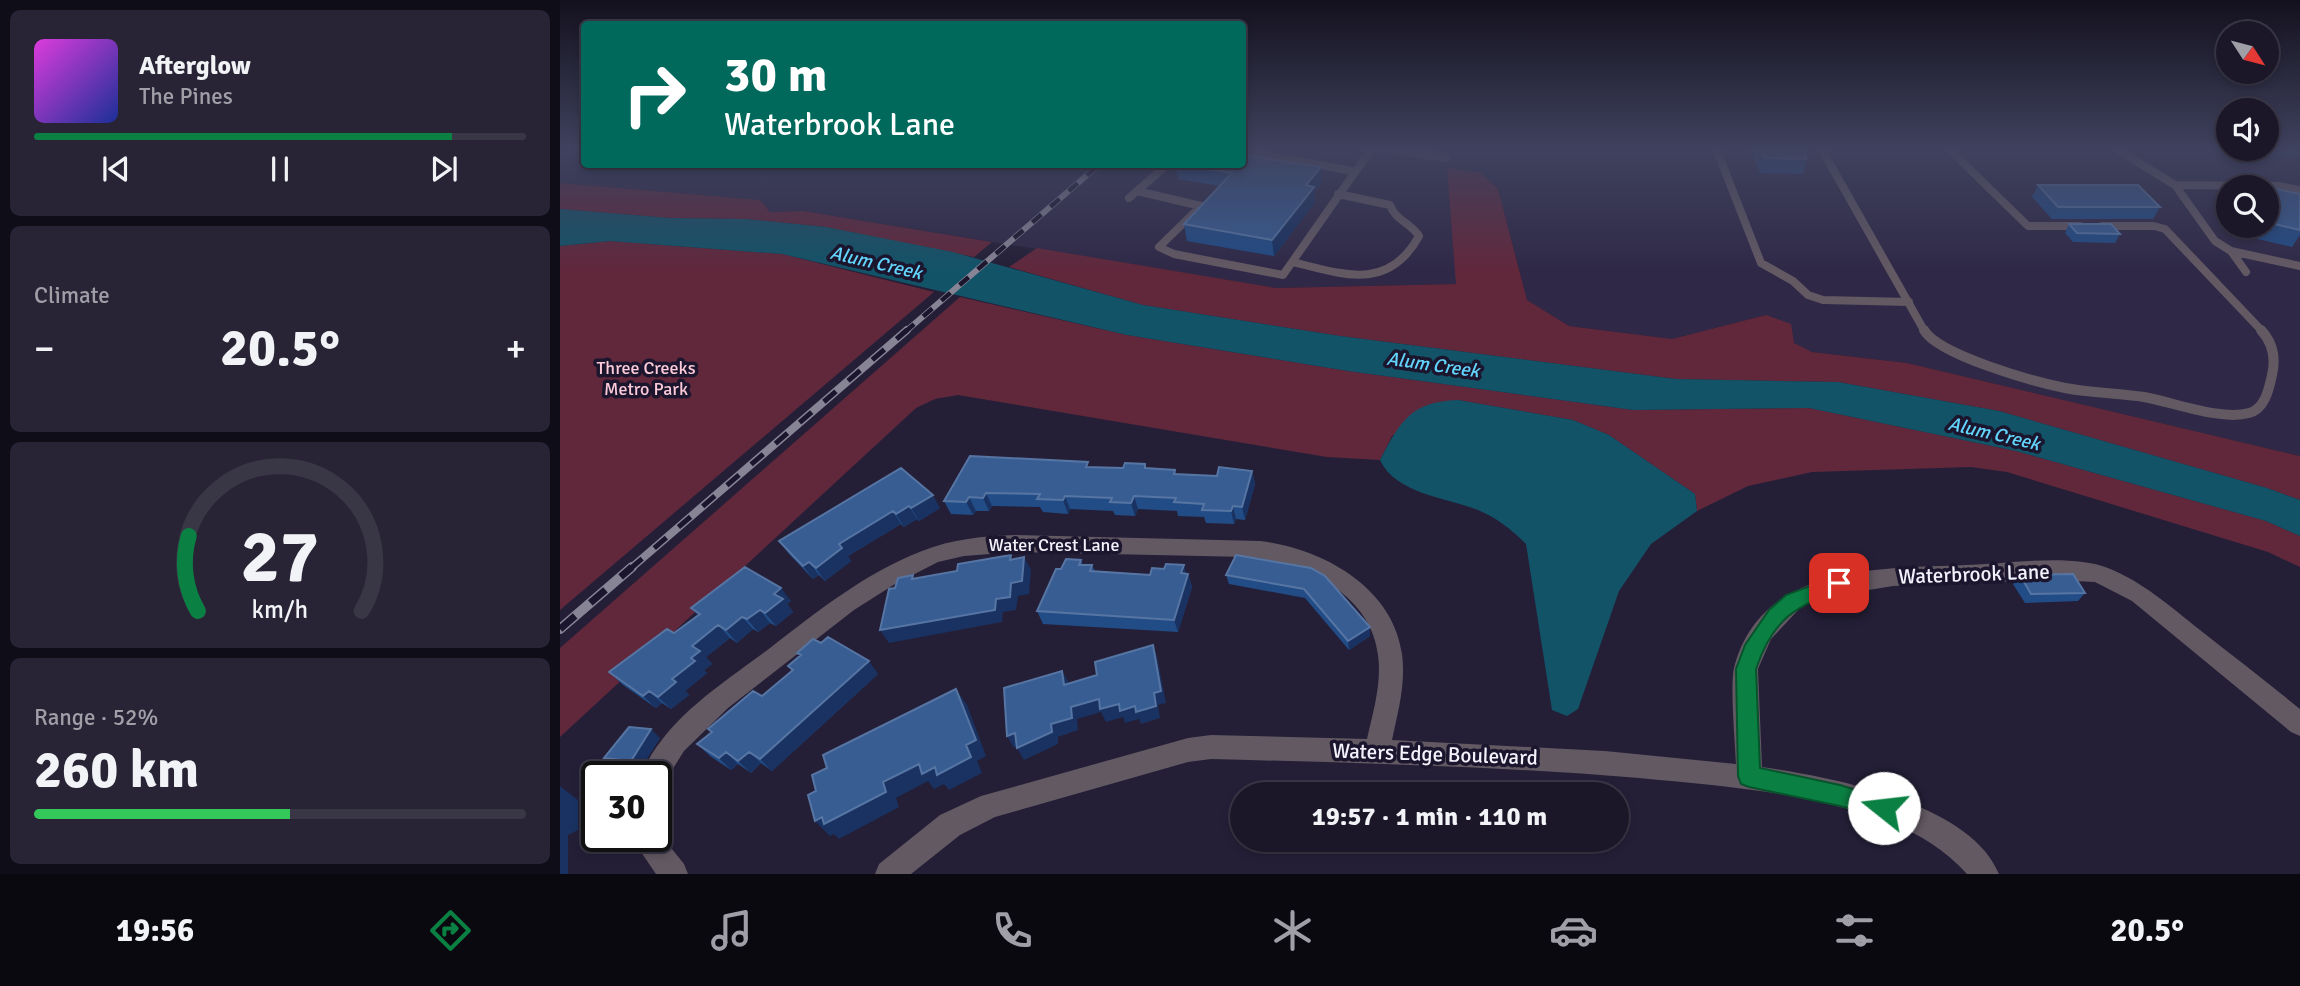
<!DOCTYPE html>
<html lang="en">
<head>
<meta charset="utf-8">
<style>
	:root { --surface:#1b1729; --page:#282435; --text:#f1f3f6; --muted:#a09fa8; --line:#393646; --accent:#0b8043 }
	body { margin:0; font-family:Signika,sans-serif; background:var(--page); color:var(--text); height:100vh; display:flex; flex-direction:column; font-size:26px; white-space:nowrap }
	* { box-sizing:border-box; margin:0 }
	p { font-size:23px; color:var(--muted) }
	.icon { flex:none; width:38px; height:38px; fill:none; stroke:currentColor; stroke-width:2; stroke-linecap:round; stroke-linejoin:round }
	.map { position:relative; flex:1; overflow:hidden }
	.side { display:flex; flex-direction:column; gap:10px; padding:10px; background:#0f0d17; width:560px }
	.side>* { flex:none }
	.banner { position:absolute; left:21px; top:21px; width:665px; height:147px; border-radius:7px; box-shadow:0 4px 10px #0003,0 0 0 2px var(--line); background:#00695c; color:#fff; overflow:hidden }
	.needle { width:46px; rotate:126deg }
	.fabs { position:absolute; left:1656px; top:21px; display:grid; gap:14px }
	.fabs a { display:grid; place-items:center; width:63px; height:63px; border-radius:50%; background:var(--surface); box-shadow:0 4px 10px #0003,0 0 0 2px var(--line); font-size:35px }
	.speed { position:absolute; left:21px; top:761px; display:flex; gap:14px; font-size:35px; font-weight:700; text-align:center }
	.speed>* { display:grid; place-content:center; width:91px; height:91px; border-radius:50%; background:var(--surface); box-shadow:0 4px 10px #0003,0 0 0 2px var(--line); line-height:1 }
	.speed .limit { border:4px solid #111; border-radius:10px; background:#fff; color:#111 }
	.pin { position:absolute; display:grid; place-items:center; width:60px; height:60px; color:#fff; margin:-30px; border-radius:14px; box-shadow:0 4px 10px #0006 }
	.me { position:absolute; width:77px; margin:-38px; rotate:286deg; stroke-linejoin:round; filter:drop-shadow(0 0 5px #0008) }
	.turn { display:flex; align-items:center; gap:24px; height:147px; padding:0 28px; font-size:32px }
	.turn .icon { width:91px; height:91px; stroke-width:2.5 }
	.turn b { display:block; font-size:49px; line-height:60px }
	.big { font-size:52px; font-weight:800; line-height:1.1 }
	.side .card { flex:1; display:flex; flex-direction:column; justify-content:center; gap:10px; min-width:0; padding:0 24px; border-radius:10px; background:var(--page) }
	.side .dial { align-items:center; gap:0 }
	.dial svg { height:182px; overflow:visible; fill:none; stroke:var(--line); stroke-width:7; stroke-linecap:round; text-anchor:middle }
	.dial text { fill:var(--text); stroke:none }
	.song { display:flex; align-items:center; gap:21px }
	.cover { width:84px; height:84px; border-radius:10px; background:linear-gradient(135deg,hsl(300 70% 55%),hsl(230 70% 35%)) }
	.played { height:7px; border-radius:4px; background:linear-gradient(90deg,var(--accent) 85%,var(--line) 85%) }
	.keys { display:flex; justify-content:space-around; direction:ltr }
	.heat { display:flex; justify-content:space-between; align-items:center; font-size:38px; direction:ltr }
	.charge { height:10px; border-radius:5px; background:linear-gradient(90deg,#34c759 52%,var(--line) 0) }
	.trip { position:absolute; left:670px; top:782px; width:399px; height:70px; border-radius:35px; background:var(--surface); box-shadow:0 4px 10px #0003,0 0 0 2px var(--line); font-weight:800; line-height:70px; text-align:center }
	.tabs { display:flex; height:112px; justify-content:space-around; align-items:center; background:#0b0910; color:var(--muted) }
	.tabs .icon { width:49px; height:49px }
	.tabs .selected { color:var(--accent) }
	.tabs b { font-size:32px; color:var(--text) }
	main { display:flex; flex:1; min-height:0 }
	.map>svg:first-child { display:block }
	.built { fill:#2f2947; fill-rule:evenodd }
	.green { fill:#61283c }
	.water { fill:#135368 }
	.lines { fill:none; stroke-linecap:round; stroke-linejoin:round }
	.lane-far1 { stroke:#635963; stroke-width:8 }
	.lane { stroke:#635963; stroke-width:10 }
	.street { fill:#635963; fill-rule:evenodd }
	.rail-far2-casing { stroke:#878495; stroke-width:6 }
	.rail-far1-casing { stroke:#878495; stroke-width:8 }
	.rail-casing { stroke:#878495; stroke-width:10 }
	.rail-far2 { stroke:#1b162d; stroke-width:4.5; stroke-dasharray:12; stroke-linecap:butt }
	.rail-far1 { stroke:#1b162d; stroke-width:5; stroke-dasharray:16; stroke-linecap:butt }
	.rail { stroke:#1b162d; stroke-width:7; stroke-dasharray:20; stroke-linecap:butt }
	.wall { fill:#224c86 }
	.shaded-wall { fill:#193261 }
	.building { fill:#385d93; stroke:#5675a3; stroke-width:2 }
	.route { fill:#0b8043; stroke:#07532c; stroke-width:2 }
	.labels { text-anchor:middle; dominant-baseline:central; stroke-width:7; stroke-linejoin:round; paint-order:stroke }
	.park-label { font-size:18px; fill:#fccad8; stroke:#1b162d }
	.street-label { font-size:18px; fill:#f3f2fc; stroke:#1b162d }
	.water-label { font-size:19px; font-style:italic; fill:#63d5fd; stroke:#1b162d }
	.near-street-label { font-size:21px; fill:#f3f2fc; stroke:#1b162d }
</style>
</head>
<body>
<main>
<section class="side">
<div class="card">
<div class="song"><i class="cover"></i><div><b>Afterglow</b><p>The Pines</p></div></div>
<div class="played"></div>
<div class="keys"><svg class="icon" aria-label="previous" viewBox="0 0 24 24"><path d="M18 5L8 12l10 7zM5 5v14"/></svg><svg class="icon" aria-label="pause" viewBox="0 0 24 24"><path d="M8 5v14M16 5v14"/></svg><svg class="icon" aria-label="next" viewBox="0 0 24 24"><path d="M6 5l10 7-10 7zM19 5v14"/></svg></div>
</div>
<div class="card"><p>Climate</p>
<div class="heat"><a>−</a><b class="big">20.5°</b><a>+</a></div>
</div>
<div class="card dial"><svg viewBox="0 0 100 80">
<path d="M14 69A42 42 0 1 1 86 69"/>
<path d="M14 69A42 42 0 0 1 10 36" stroke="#0b8043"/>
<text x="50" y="56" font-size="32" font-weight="700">27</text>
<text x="50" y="72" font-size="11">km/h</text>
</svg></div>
<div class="card"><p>Range · 52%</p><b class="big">260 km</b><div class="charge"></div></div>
</section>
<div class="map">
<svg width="1740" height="874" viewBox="0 0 1740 874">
	<rect width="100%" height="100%" fill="#241f37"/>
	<path class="built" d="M11,148H24V164H682L683,148H1740V456L1347,363L1252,352L1234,343L1206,315L1112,339L1009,326L967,300L938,189L920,173L887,168L897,284L716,288L243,211L210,212L200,200L0,183V152ZM1668,187H1706V226H1668Z"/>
	<path class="green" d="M887,168L921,173L938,189L967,300L1009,326L1112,339L1206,315L1231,324L1234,343L1252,352L1347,363L1740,456V500L1707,488L1439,411L1278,382L1116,379L780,336L583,305L449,267L477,248L716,288L896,284Z
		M0,183L200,200L210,212L243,211L432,242L414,257L266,227L187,219L110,218L0,209Z
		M50,241L222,254L374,292L0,610V246Z
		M400,297L567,335L788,371L1073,410L1249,408L1456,451L1706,521L1740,536V567L1708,552L1447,472L1411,467L1252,472L1188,486L1137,511L1135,494L1049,435L1013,420L898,400L832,436L820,460L767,457L398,395L375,399L356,408L0,737V648Z"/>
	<path class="water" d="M0,209L110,218L187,219L266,227L393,252L583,305L780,336L1116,379L1278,382L1439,411L1707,488L1740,500V536L1706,521L1456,451L1249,408L1073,410L788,371L567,335L222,254L50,241L0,246Z
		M898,400L1013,420L1049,435L1135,494L1137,511L1091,544L1059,591L1018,709L1007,716L992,710L966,544C951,529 937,518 918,510C885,497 836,494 820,460C841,420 851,402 898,400Z"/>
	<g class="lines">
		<path class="lane-far1" d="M822,148L886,158
			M1156,148L1201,263L1233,281L1248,295L1263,300L1349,302
			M1261,148L1365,332
			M1388,148L1468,226H1520
			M1555,148L1615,185L1655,241L1671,251L1686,272
			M682,151L793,171
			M1615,185L1718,186L1740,190
			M577,191L641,206L599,247L614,254L723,275L812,148
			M569,198L608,164
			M1542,226H1594L1605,229L1703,332
			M1671,251L1740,266
			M733,262C784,275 829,291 859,236C851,223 835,220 830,205L778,194"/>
		<path class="lane" d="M1364,330C1378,355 1475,382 1505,388C1531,393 1558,393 1584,397C1613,402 1661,421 1689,413C1705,409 1709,389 1712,375C1716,358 1713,343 1701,330"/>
		<path class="street" d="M456,535L700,541C762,548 833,587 842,654C846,683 838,712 832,740L1045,751L1176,764C1175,741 1170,687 1174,668C1201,563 1320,569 1406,565C1447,564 1510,553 1548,568C1583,582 1611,607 1640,630C1673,656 1707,682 1740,709V736L1731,732L1572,601L1535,582L1494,580L1333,586L1260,598L1241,607L1211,639L1198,669L1202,767C1270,777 1410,802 1439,874H1407C1385,850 1359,833 1328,822C1250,792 1162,786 1079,778C937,766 794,763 651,759L628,762L435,817L400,835L351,874H315L319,864L380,815L421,796L628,738L651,735L807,739C813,712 822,683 818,655C811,593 741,561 687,557L456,552L404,556L378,562L335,584L294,610L168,708L124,751L102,786L96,788V777H80C105,718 161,685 210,648C258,611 305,573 362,551C392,539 423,536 456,535Z
			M96,829L124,864L128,874H96L70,836H96Z"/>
		<defs>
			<path id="rail-far2" d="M345,332L540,164"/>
			<path id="rail-far1" d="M70,569L347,330"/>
			<path id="rail" d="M0,629L72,567"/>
		</defs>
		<use href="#rail-far2" class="rail-far2-casing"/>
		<use href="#rail-far1" class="rail-far1-casing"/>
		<use href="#rail" class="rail-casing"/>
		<use href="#rail-far2" class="rail-far2"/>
		<use href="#rail-far1" class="rail-far1"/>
		<use href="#rail" class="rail"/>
	</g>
	<path class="wall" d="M1180,148H1242L1247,159L1243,174L1200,173L1190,149Z
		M1663,148H1668V149L1740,148V157L1672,155Z
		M615,164H682L762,182L754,192L755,202L714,256L627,241L624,224L660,186L618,179Z
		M1680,181L1740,194V235L1732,247L1671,233V226H1706V187H1676Z
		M1478,185L1600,207L1593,219H1492L1472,197Z
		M1509,224L1560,234L1555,243L1513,242L1505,233Z
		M530,467L615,470L616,474L657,476L692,471L695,484L685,520L676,519L674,524L646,523L644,517L618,516L617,511L578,509L575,516L555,515L553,511L510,509L508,514L483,512L480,507L432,506L429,511H416L413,515L391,514L384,501Z
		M341,468L380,508L359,521L357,519L344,527L341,524L288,556L291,561L265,581L259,575L253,579L229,554L219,541Z
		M521,560L523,565H532L535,571L590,575L628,574L632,587L618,632L483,624L477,611L501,569Z
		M751,568L810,636L789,650L745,598L669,584L666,575Z
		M1460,575L1525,593L1518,601L1465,603L1453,584Z
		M231,601L227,604L233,612L216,626L210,623L198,632L193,629L177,643L170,638L146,657L152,664L144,670L147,673L125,691L129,695L111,709L102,703L96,708L63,685L49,672L114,633L138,615L131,608Z
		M237,653L318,674L212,771L201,763L191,773L178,764L171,770L150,756L137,744L152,733L148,729L202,696L232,671L228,666L240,656Z
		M100,738L80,769L54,766L44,758Z"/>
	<path class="shaded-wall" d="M761,167L762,182L754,192L755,202L714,256L712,240L746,185Z
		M692,471L695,484L685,520L682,507Z
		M426,493L432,506L429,511L423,498Z
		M373,495L380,508L359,521L351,508Z
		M505,496L510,509L508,514L503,500Z
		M574,496L578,509L575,516L571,503Z
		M409,497L416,511L413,515L406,502Z
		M349,506L357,519L344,527L336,514Z
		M673,506L676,519L674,524L671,511Z
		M333,511L341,524L288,556L291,561L265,581L256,568L279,544Z
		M464,557L471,570L469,594L458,596L456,610L443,612L442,622L329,643L320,630L436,599L451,583Z
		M249,562L259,575L253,579L243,566Z
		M624,565L627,577L628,574L632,587L618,632L614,620L621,573Z
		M221,588L231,601L227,604L233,612L216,626L205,613L214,594Z
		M200,610L210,623L198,632L187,619Z
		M182,617L193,629L177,643L166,630Z
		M158,625L170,638L146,657L152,664L144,670L147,673L125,691L129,695L111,709L98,697L112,679L131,658L132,646Z
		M810,627V636L789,650L788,641Z
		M593,645L597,657L606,703L598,705L600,718L581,724L579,719L565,723L563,717L546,722L541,712L517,719L518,730L498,737V744L464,760L457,748L461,745L454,748L447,736L491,724L511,707L539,699L594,693Z
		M309,661L318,674L212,771L200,759Z
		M502,671L509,683L504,685Z
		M396,689L407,705L426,756L417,761L422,773L389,790L384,784L374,789L368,781L336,798L339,807L279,839L274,834L270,836L255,821L359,764L375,767L406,745Z
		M89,691L102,703L96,708L83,696Z
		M91,729L100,738L80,769L71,761Z
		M166,752L178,764L171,770L159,758Z
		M189,752L201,763L191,773L178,761Z
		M0,786L18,800V830L8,835V874H0Z"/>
	<path class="building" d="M1200,148H1242L1247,159L1204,158Z
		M682,155L761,167L746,185L754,187L712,240L624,224L672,173L619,164H682Z
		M1680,181L1740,194V230L1706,222V187H1680Z
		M1478,185H1578L1600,207H1498Z
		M1509,224H1551L1560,234L1517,233Z
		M410,456L528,462L526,467L563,468L565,463L585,464V468L615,470L614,474L657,476L659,467L692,471L682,507L673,506L671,511L642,510L644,504L614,502L616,498L574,496L571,503L550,502L552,498L505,496L503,500L477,499L480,494L426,493L423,498L409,497L406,502L384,501Z
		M341,468L373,495L351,508L349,506L336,514L333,511L279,544L282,548L256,568L249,562L243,566L219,541Z
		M451,555L450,560L464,557L462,581L451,583L450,597L436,599L435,610L320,630L329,589L335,588L338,578L353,575L352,579L397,571L398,564Z
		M676,555L751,568L765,576L810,627L788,641L744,589L666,575Z
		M506,559L521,560L519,565H532L530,571L590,575L592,568L604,569L606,564L624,565L621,573L628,574L614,620L477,611L496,569H501Z
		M185,567L221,588L214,594L223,599L205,613L200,610L187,619L182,617L166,630L158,625L132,646L140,651L131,658L135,661L112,679L116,682L98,697L89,691L83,696L49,672L107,629L114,633L140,614L131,608Z
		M1513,574L1525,593L1471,594L1460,575Z
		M268,637L309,661L200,759L189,752L178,761L166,752L159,758L137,744L152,732L148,729L193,691L202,696L233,670L228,666L241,655L237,653L253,639L261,643Z
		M593,645L601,691L594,693L596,706L576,712L575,706L560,711L559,704L540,709L539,699L511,707L512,718L491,724L492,732L457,748L455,733L447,736L444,688L502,671L504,685L537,675L535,662Z
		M396,689L416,740L406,745L411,757L377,775L375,767L362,774L359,764L323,782L326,792L264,824L262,817L255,821L248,795L256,791L252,775L267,768L263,755Z
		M69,727L91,729L71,761L44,758Z"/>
	<linearGradient id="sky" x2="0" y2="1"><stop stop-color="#14111e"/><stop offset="0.55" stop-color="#3f425e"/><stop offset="1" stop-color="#3f425e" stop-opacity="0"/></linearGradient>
	<rect width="1740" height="270" fill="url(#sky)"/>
	<path class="route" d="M1279,575L1285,578L1288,583L1285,588C1237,606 1214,616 1196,669L1200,768L1280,785L1332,801L1336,808L1332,816L1324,819L1280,806L1189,787L1181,784L1178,776L1176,669L1185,645L1209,610L1226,595Z"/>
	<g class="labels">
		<g class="park-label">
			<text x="86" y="368">Three Creeks<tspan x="86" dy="21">Metro Park</tspan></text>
		</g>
		<g class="street-label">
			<text x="494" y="545">Water Crest Lane</text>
		</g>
		<g class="water-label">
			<text transform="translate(316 263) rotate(13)">Alum Creek</text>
			<text transform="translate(873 365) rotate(8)">Alum Creek</text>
			<text transform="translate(1434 434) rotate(13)">Alum Creek</text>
		</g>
		<g class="near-street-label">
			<text transform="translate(1414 574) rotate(-2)">Waterbrook Lane</text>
			<text transform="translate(875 754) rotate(2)">Waters Edge Boulevard</text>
		</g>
	</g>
</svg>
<div class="fabs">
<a><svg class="needle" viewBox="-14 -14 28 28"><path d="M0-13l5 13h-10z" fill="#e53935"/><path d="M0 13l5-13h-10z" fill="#a09fa8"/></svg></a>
<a><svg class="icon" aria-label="sound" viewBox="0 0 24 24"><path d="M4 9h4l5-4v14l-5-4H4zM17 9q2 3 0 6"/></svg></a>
<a><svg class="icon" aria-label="search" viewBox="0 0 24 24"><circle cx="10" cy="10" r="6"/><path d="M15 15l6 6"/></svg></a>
</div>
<div class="speed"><div class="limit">30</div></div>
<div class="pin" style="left:1279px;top:583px;background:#d93025"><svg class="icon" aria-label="arrive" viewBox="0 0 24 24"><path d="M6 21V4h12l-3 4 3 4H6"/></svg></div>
<svg class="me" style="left:1324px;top:808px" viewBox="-20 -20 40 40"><circle r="19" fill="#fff"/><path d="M0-13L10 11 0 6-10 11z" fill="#0b8043"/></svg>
<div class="trip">19:57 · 1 min · 110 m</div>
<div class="banner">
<div class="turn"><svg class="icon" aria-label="right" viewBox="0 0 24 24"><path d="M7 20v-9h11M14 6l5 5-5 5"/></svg><div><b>30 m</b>Waterbrook Lane</div></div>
</div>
</div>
</main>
<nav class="tabs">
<b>19:56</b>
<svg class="icon selected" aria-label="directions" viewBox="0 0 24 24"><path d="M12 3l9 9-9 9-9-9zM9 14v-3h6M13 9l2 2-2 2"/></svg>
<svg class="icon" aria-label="music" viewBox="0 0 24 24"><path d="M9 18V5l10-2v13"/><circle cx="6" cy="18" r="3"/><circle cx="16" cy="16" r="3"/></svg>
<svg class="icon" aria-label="phone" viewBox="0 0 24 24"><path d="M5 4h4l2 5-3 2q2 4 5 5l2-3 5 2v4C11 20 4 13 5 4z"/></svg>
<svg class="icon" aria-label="climate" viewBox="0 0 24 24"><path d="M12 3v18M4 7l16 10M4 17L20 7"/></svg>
<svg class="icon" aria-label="car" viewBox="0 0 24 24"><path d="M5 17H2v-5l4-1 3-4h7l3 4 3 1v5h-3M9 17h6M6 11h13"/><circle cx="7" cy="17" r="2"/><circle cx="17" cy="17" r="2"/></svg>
<svg class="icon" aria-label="filters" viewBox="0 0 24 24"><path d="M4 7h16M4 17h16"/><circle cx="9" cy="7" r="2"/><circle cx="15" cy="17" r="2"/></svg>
<b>20.5°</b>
</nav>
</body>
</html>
